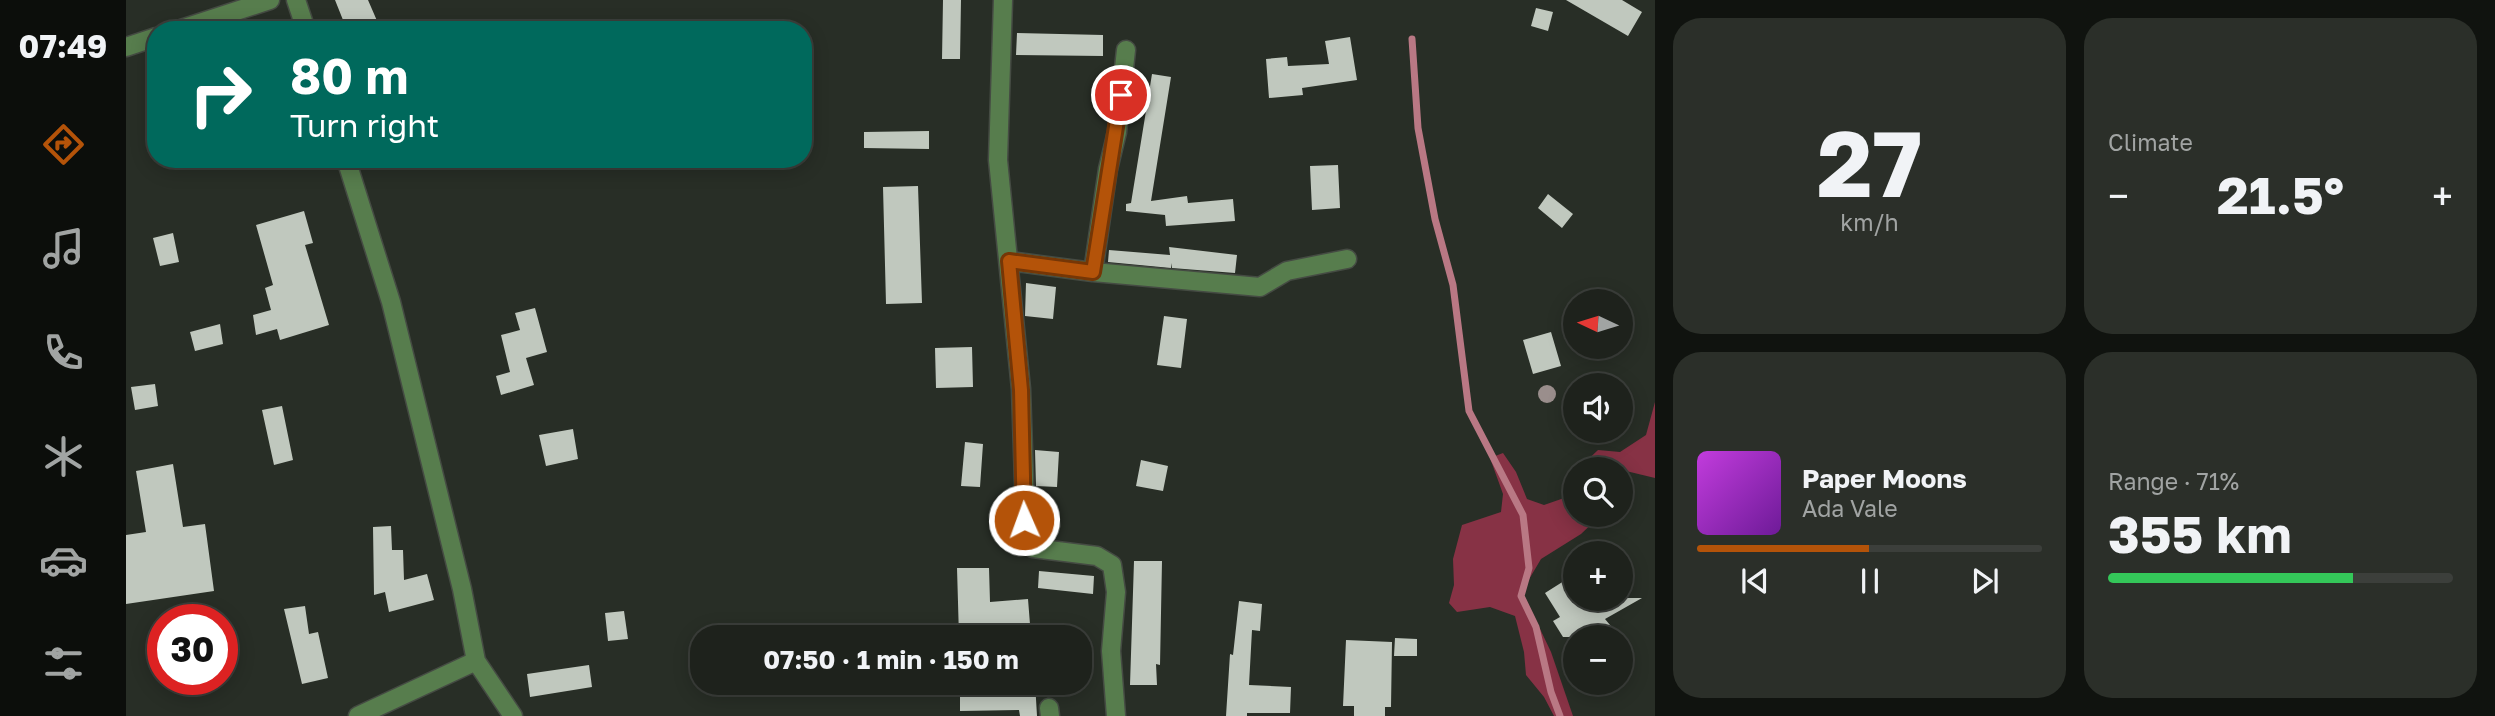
<!DOCTYPE html>
<html lang="en">
<head>
<meta charset="utf-8">
<style>
	:root { --surface:#1e221c; --page:#2b2f29; --text:#f1f3f6; --muted:#a1a4a3; --line:#3c3f3b; --accent:#b45309 }
	body { margin:0; font-family:"Golos Text",sans-serif; background:var(--page); color:var(--text); height:100vh; display:flex; flex-direction:column; font-size:26px; white-space:nowrap }
	* { box-sizing:border-box; margin:0 }
	p { font-size:23px; color:var(--muted) }
	.icon { flex:none; width:38px; height:38px; fill:none; stroke:currentColor; stroke-width:2; stroke-linecap:round; stroke-linejoin:round }
	.map { position:relative; flex:1; overflow:hidden }
	.side { display:flex; flex-direction:column; gap:18px; padding:18px; background:#10130f; width:840px }
	.side>* { flex:none }
	.guide { position:absolute; left:21px; top:21px; width:665px; height:147px; border-radius:28px; box-shadow:0 4px 18px #0003,0 0 0 2px var(--line); background:#00695c; color:#fff; overflow:hidden }
	.needle { width:46px; rotate:274deg }
	.tools { position:absolute; left:1437px; top:289px; display:grid; gap:14px }
	.tools a { display:grid; place-items:center; width:70px; height:70px; border-radius:50%; background:var(--surface); box-shadow:0 4px 18px #0003,0 0 0 2px var(--line); font-size:35px }
	.speed { position:absolute; left:21px; top:604px; display:flex; gap:14px; font-size:35px; font-weight:700; text-align:center }
	.speed>* { display:grid; place-content:center; width:91px; height:91px; border-radius:50%; background:var(--surface); box-shadow:0 4px 18px #0003,0 0 0 2px var(--line); line-height:1 }
	.speed .limit { border:10px solid #d22; background:#fff; color:#111 }
	.pin { position:absolute; display:grid; place-items:center; width:60px; height:60px; color:#fff; margin:-30px; border:4px solid #fff; border-radius:50%; box-shadow:0 2px 7px #0007 }
	.me { position:absolute; width:77px; margin:-38px; rotate:358deg; stroke-linejoin:round; filter:drop-shadow(0 0 5px #0008) }
	.turn { display:flex; align-items:center; gap:24px; height:147px; padding:0 28px; font-size:32px }
	.turn .icon { width:91px; height:91px; stroke-width:2.5 }
	.turn b { display:block; font-size:49px; line-height:60px }
	.big { font-size:52px; font-weight:700; line-height:1.1 }
	.side .tile { flex:1; display:flex; flex-direction:column; justify-content:center; gap:10px; min-width:0; padding:0 24px; border-radius:28px; background:var(--page) }
	.side .dial { align-items:center; gap:0 }
	.dial b { font-size:91px; line-height:1 }
	.song { display:flex; align-items:center; gap:21px }
	.cover { width:84px; height:84px; border-radius:10px; background:linear-gradient(135deg,hsl(290 70% 55%),hsl(280 70% 35%)) }
	.played { height:7px; border-radius:4px; background:linear-gradient(90deg,var(--accent) 50%,var(--line) 50%) }
	.keys { display:flex; justify-content:space-around; direction:ltr }
	.heat { display:flex; justify-content:space-between; align-items:center; font-size:38px; direction:ltr }
	.charge { height:10px; border-radius:5px; background:linear-gradient(90deg,#34c759 71%,var(--line) 0) }
	.side .tiles { flex:1; display:grid; gap:18px; grid-template-columns:repeat(2,1fr) }
	.trip { position:absolute; left:564px; top:625px; width:402px; height:70px; border-radius:28px; background:var(--surface); box-shadow:0 4px 18px #0003,0 0 0 2px var(--line); font-weight:700; line-height:70px; text-align:center }
	main { display:flex; flex:1; min-height:0 }
	.tabs { display:flex; flex-direction:column; width:126px; justify-content:space-around; align-items:center; background:#0c0e0b; color:var(--muted) }
	.tabs .icon { width:49px; height:49px }
	.tabs .current { color:var(--accent) }
	.tabs b { font-size:32px; color:var(--text) }
	.map>svg:first-child { display:block }
	.green { fill:#873245 }
	.lines { fill:none; stroke-linecap:round; stroke-linejoin:round }
	.stream { stroke:#b97884; stroke-width:7 }
	.building { fill:#c0c8be }
	.minor-casing { stroke:#454b43; stroke-width:21 }
	.minor { stroke:#577d4d; stroke-width:18 }
	.tree { fill:#9a8e8c }
	.route-casing { stroke:#753606; stroke-width:18 }
	.route { stroke:#b45309; stroke-width:12 }
</style>
</head>
<body>
<main>
<nav class="tabs">
<b>07:49</b>
<svg class="icon current" aria-label="directions" viewBox="0 0 24 24"><path d="M12 3l9 9-9 9-9-9zM9 14v-3h6M13 9l2 2-2 2"/></svg>
<svg class="icon" aria-label="music" viewBox="0 0 24 24"><path d="M9 18V5l10-2v13"/><circle cx="6" cy="18" r="3"/><circle cx="16" cy="16" r="3"/></svg>
<svg class="icon" aria-label="phone" viewBox="0 0 24 24"><path d="M5 4h4l2 5-3 2q2 4 5 5l2-3 5 2v4C11 20 4 13 5 4z"/></svg>
<svg class="icon" aria-label="climate" viewBox="0 0 24 24"><path d="M12 3v18M4 7l16 10M4 17L20 7"/></svg>
<svg class="icon" aria-label="car" viewBox="0 0 24 24"><path d="M5 17H2v-5l4-1 3-4h7l3 4 3 1v5h-3M9 17h6M6 11h13"/><circle cx="7" cy="17" r="2"/><circle cx="17" cy="17" r="2"/></svg>
<svg class="icon" aria-label="filters" viewBox="0 0 24 24"><path d="M4 7h16M4 17h16"/><circle cx="9" cy="7" r="2"/><circle cx="15" cy="17" r="2"/></svg>
</nav>
<div class="map">
<svg width="1529" height="716" viewBox="0 0 1529 716">
	<rect width="100%" height="100%" fill="#282e26"/>
	<path class="green" d="M1529,402V478L1500,471L1495,479L1494,469H1452L1472,450L1494,452L1520,435Z
		M1377,453L1390,472L1401,499L1418,505L1441,497L1449,477V514L1475,515L1455,534L1415,559L1396,591L1425,652L1447,716H1428L1418,697L1400,675L1398,652L1389,616L1364,607L1331,612L1323,603L1328,585L1327,559L1336,525L1375,512L1377,494L1364,458Z"/>
	<g class="lines">
		<path class="stream" d="M1286,39L1292,128L1309,219L1327,285L1343,411L1397,515L1403,568L1395,596L1410,627L1425,692L1434,716"/>
	</g>
	<path class="building" d="M209,0H242L255,30H221Z
		M817,0H835L834,59H816Z
		M1440,0H1496L1516,12L1502,36Z
		M1410,8L1427,12L1422,31L1405,26Z
		M891,33L977,35V56L890,55Z
		M1224,37L1231,80L1176,88L1177,95L1143,98L1140,59L1161,57L1162,66L1203,64L1199,41Z
		M1026,74L1045,77L1025,201L1061,196L1062,203L1107,199L1109,221L1040,226L1039,215L1000,211V204L1005,203Z
		M803,131V149L738,148V132Z
		M1212,165L1214,208L1186,210L1184,166Z
		M792,186L796,303L760,304L757,187Z
		M1422,194L1447,214L1436,228L1412,208Z
		M178,211L187,243L179,245L203,325L154,340L151,329L130,335L127,315L145,310L139,288L147,285L130,225Z
		M47,233L53,262L34,266L27,238Z
		M1043,247L1111,255L1109,273L1046,268L1045,263V268L982,262L983,250L1044,255Z
		M900,283L930,287L927,319L899,316Z
		M409,308L421,352L400,358L408,385L375,395L370,376L384,372L375,335L394,330L389,313Z
		M1038,316L1061,319L1055,368L1031,365Z
		M94,324L97,344L69,351L64,332Z
		M1425,332L1435,366L1407,374L1397,340Z
		M846,347L847,387L810,388L809,348Z
		M29,384L32,406L9,410L5,387Z
		M156,406L167,460L148,465L136,410Z
		M447,429L452,459L420,466L413,435Z
		M839,442L857,444L854,487L835,486Z
		M909,450L933,452L931,487L910,486Z
		M1015,460L1042,466L1037,491L1010,486Z
		M47,464L57,527L79,524L88,591L0,604V535L20,532L10,471Z
		M265,526L266,550H277L278,580L301,574L308,600L263,612L259,592L248,595L247,527Z
		M1008,561H1036L1034,665L1030,664L1031,685H1004Z
		M831,568H863L864,602L902,599L905,637H833Z
		M913,571L968,576L967,594L912,588Z
		M1449,574V598H1516L1479,619L1494,637H1437L1427,621L1434,617L1419,593Z
		M1113,601L1136,604L1134,631L1126,630L1123,685L1165,687L1164,713H1121V716H1100L1104,654L1107,655Z
		M179,606L183,634L192,632L202,678L176,684L158,609Z
		M498,611L502,639L482,641L479,613Z
		M1269,638L1291,639V656H1268Z
		M1220,640L1266,642L1265,707H1259V716H1228V706H1217Z
		M463,665L466,687L404,697L401,674Z
		M834,682H909L911,716H894L893,710L834,711Z"/>
	<g class="lines">
		<defs>
			<path id="minor" d="M170,0L180,30
				M877,0L872,160L895,389L900,542L907,548L971,556L986,565L990,592L985,651L990,716
				M52,30L144,0
				M0,47L30,37
				M220,159L265,302L336,589L350,661L387,716
				M883,261L967,272L1134,287L1161,271L1221,259
				M967,272L982,169L991,132L1000,50
				M923,708L924,716
				M232,716L350,661"/>
		</defs>
		<use href="#minor" class="minor-casing"/>
		<use href="#minor" class="minor"/>
	</g>
	<circle class="tree" cx="1421" cy="394" r="9"/>
	<g class="lines">
		<defs>
			<path id="route" d="M898,520L895,390L883,261L967,272L995,95"/>
		</defs>
		<use href="#route" class="route-casing"/>
		<use href="#route" class="route"/>
	</g>
</svg>
<div class="tools">
<a><svg class="needle" viewBox="-14 -14 28 28"><path d="M0-13l5 13h-10z" fill="#e53935"/><path d="M0 13l5-13h-10z" fill="#a1a4a3"/></svg></a>
<a><svg class="icon" aria-label="sound" viewBox="0 0 24 24"><path d="M4 9h4l5-4v14l-5-4H4zM17 9q2 3 0 6"/></svg></a>
<a><svg class="icon" aria-label="search" viewBox="0 0 24 24"><circle cx="10" cy="10" r="6"/><path d="M15 15l6 6"/></svg></a>
<a>+</a>
<a>−</a>
</div>
<div class="speed"><div class="limit">30</div></div>
<div class="pin" style="left:995px;top:95px;background:#d93025"><svg class="icon" aria-label="arrive" viewBox="0 0 24 24"><path d="M6 21V4h12l-3 4 3 4H6"/></svg></div>
<svg class="me" style="left:898px;top:520px" viewBox="-20 -20 40 40"><circle r="17" fill="#b45309" stroke="#fff" stroke-width="3"/><path d="M0-11L8 9 0 5-8 9z" fill="#fff"/></svg>
<div class="trip">07:50 · 1 min · 150 m</div>
<div class="guide">
<div class="turn"><svg class="icon" aria-label="right" viewBox="0 0 24 24"><path d="M7 20v-9h11M14 6l5 5-5 5"/></svg><div><b>80 m</b>Turn right</div></div>
</div>
</div>
<section class="side">
<div class="tiles">
<div class="tile dial"><b>27</b><p>km/h</p></div>
<div class="tile"><p>Climate</p>
<div class="heat"><a>−</a><b class="big">21.5°</b><a>+</a></div>
</div>
<div class="tile">
<div class="song"><i class="cover"></i><div><b>Paper Moons</b><p>Ada Vale</p></div></div>
<div class="played"></div>
<div class="keys"><svg class="icon" aria-label="previous" viewBox="0 0 24 24"><path d="M18 5L8 12l10 7zM5 5v14"/></svg><svg class="icon" aria-label="pause" viewBox="0 0 24 24"><path d="M8 5v14M16 5v14"/></svg><svg class="icon" aria-label="next" viewBox="0 0 24 24"><path d="M6 5l10 7-10 7zM19 5v14"/></svg></div>
</div>
<div class="tile"><p>Range · 71%</p><b class="big">355 km</b><div class="charge"></div></div>
</div>
</section>
</main>
</body>
</html>
